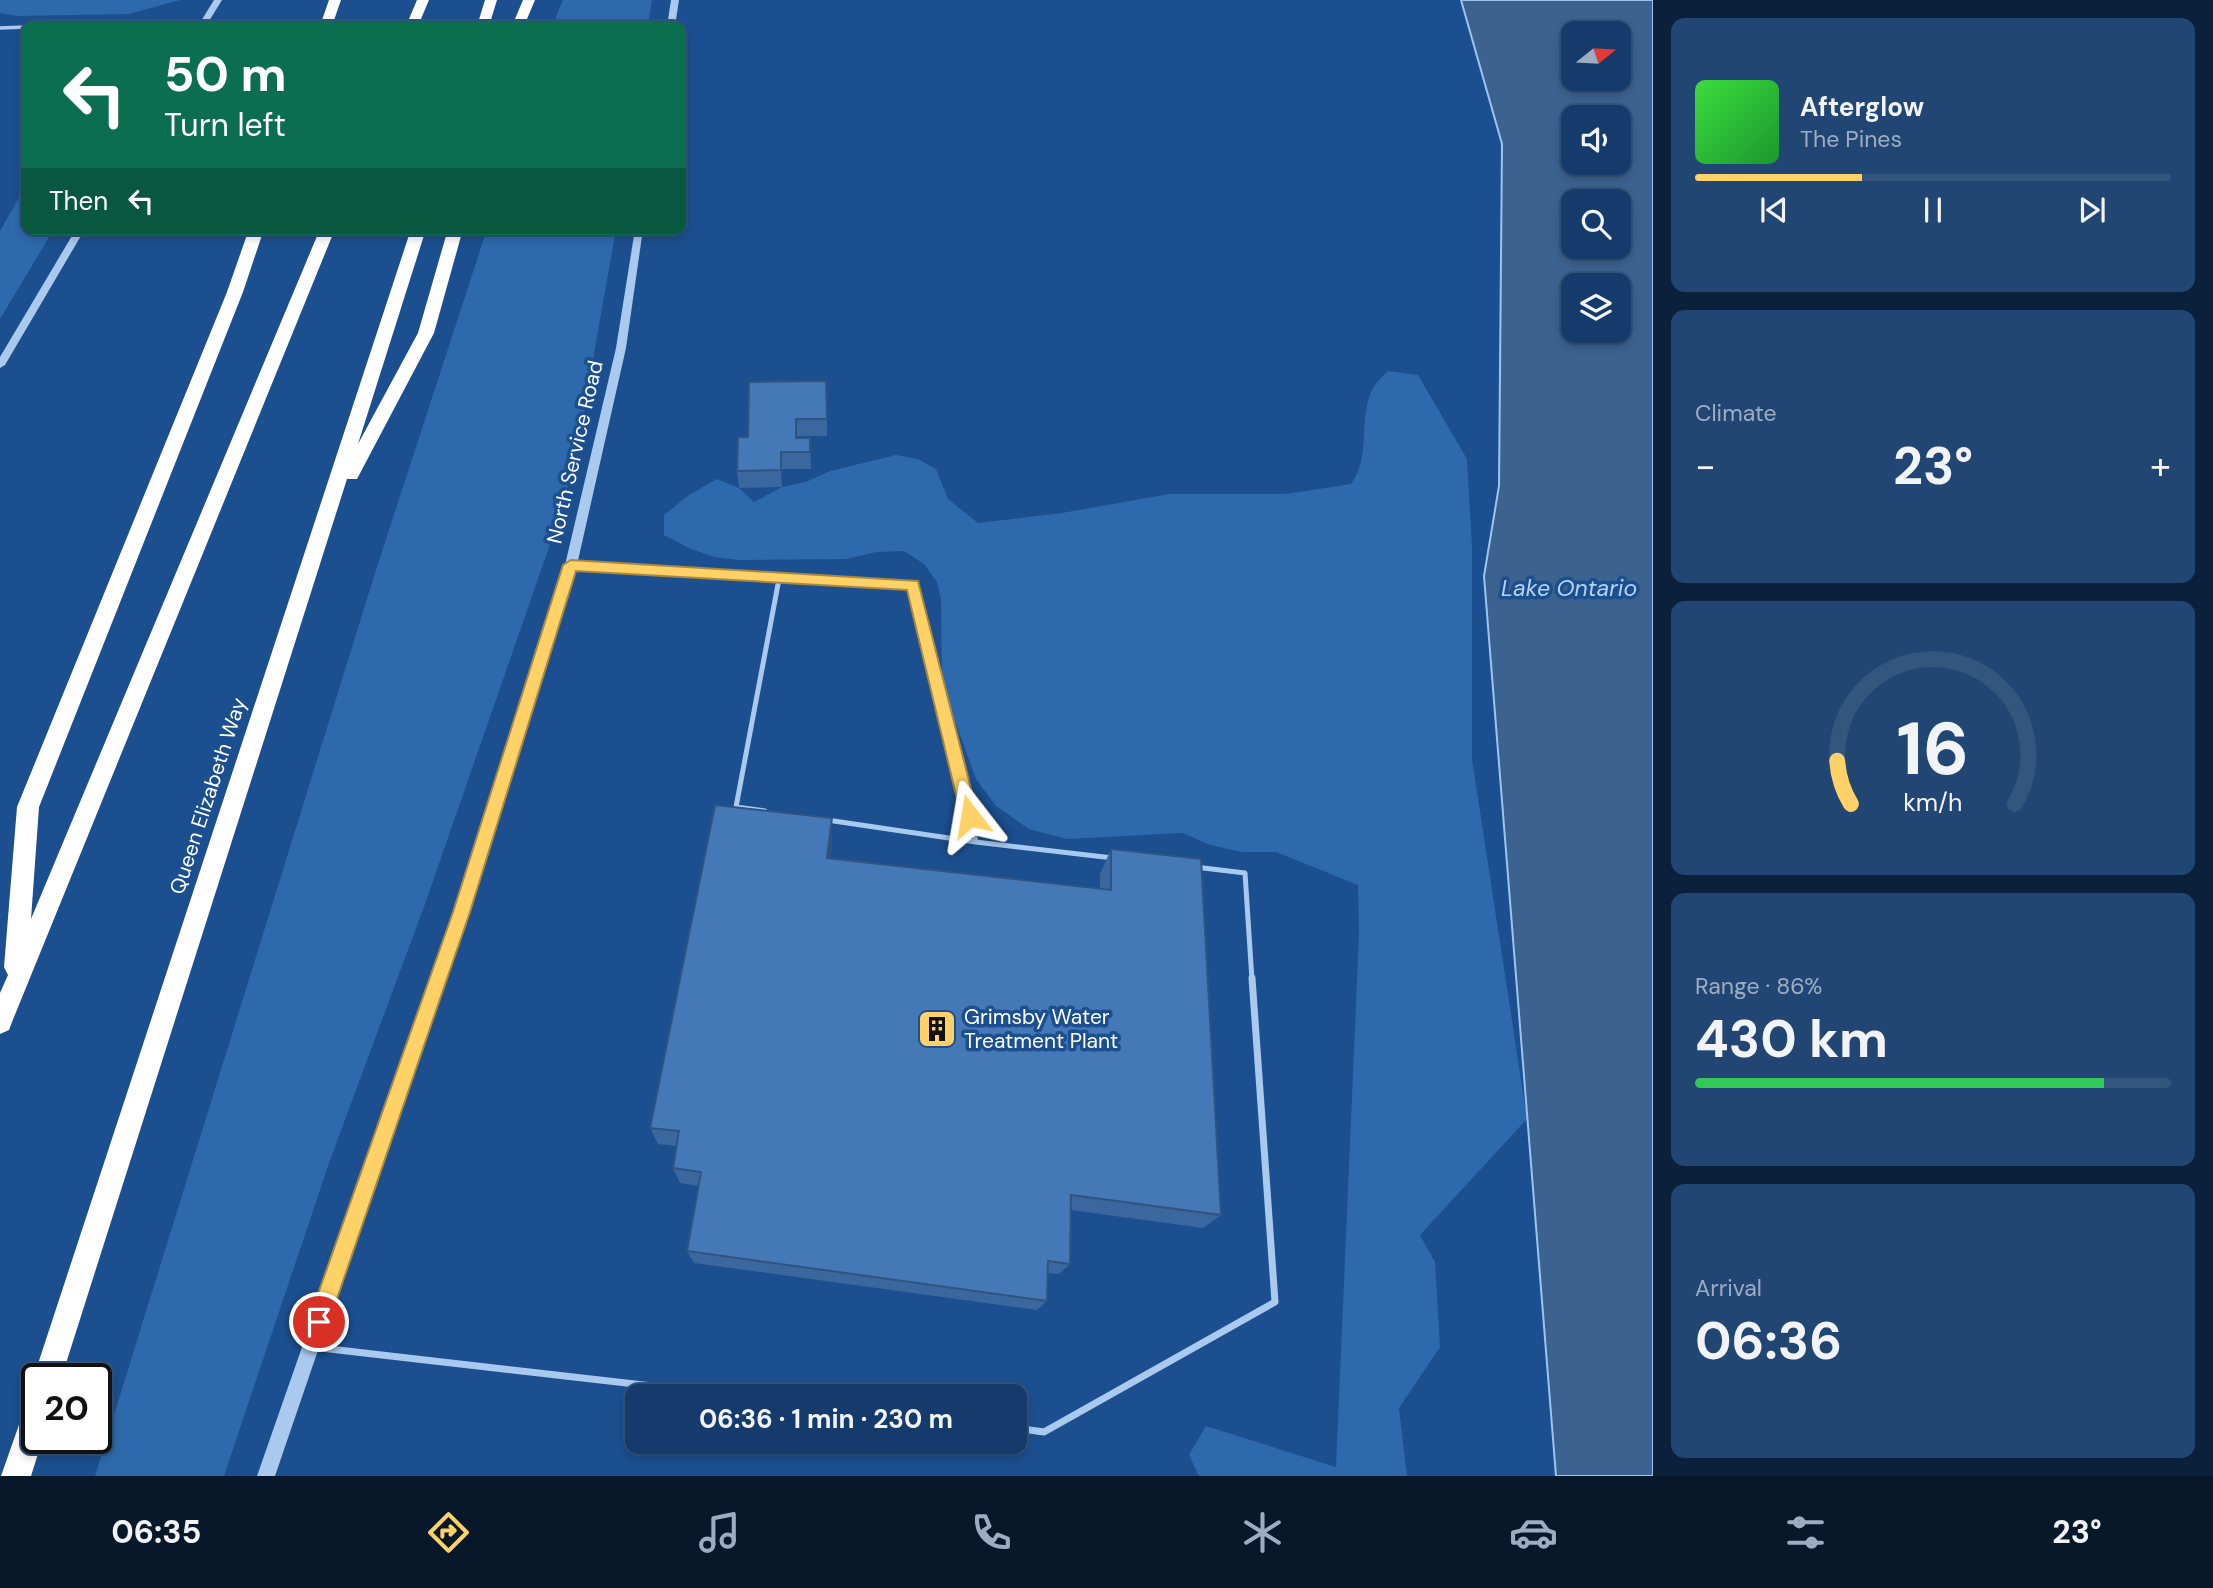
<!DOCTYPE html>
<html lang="en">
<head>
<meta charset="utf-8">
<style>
	:root { --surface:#143b6b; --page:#214673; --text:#f1f3f6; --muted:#9dadc1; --line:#33557e; --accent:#ffd166 }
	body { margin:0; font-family:"DM Sans",sans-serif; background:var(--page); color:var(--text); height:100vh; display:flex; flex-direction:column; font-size:26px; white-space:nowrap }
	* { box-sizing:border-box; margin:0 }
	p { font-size:23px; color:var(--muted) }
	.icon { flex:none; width:38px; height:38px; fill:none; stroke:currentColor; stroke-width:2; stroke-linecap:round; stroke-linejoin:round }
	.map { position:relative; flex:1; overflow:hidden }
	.drawer { display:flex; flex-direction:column; gap:18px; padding:18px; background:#0b203b; width:560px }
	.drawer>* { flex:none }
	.top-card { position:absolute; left:21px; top:21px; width:665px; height:214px; border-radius:14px; box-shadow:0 4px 10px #0003,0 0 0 2px var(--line); background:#0b6e4f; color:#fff; overflow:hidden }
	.needle { width:46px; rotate:72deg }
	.fabs { position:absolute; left:1561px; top:21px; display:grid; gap:14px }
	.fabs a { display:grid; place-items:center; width:70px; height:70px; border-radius:14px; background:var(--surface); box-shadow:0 4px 10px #0003,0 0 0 2px var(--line); font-size:35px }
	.speed { position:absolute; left:21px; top:1363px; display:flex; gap:14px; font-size:35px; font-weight:700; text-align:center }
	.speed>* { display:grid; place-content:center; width:91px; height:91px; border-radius:50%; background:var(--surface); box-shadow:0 4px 10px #0003,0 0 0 2px var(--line); line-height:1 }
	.speed .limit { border:4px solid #111; border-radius:10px; background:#fff; color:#111 }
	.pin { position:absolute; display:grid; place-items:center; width:60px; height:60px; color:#fff; margin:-30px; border:4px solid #fff; border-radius:50%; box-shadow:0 2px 7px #0007 }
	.me { position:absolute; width:77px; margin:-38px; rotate:346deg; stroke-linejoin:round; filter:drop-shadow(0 0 5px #0008) }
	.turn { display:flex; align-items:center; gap:24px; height:147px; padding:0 28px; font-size:32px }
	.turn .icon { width:91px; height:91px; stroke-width:2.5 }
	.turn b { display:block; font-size:49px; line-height:60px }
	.then { display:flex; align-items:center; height:66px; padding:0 28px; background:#0003; gap:14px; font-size:26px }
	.big { font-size:52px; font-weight:700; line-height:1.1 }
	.drawer .widget { flex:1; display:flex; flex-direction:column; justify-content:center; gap:10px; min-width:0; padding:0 24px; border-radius:14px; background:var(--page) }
	.drawer .dial { align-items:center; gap:0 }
	.dial svg { height:182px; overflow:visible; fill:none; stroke:var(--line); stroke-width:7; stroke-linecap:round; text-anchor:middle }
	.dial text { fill:var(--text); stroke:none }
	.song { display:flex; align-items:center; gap:21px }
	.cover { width:84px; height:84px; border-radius:10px; background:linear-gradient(135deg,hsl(120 70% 55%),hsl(130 70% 35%)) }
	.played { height:7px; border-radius:4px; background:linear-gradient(90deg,var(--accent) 35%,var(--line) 35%) }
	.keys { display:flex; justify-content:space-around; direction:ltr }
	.heat { display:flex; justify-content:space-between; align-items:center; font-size:38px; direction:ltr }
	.charge { height:10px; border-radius:5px; background:linear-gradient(90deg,#34c759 86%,var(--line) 0) }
	.trip { position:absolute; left:625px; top:1384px; width:402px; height:70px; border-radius:14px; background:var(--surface); box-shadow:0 4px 10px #0003,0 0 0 2px var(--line); font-weight:700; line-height:70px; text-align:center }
	.tab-bar { display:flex; height:112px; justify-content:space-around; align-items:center; background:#08182b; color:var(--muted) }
	.tab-bar .icon { width:49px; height:49px }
	.tab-bar .current { color:var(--accent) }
	.tab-bar b { font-size:32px; color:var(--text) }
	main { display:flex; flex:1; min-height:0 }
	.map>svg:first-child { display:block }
	.green { fill:#2e69ad }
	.water { fill:#3c6290; stroke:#9cc4f0; stroke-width:2; fill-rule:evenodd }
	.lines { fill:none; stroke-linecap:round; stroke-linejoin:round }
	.service-far3 { stroke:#a9c9ee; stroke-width:3.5 }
	.service-far2 { stroke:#a9c9ee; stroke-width:4.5 }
	.service-far1 { stroke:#a9c9ee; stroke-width:5 }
	.service { stroke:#a9c9ee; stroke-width:7 }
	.tertiary { fill:#a9c9ee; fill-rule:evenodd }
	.motorway { fill:#fff; fill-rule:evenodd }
	.wall { fill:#3a679d }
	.shaded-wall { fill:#305480 }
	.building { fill:#4478b7; stroke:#305480; stroke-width:2 }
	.route { fill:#ffd166; stroke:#a68842; stroke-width:2 }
	.labels { text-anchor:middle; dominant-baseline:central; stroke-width:7; stroke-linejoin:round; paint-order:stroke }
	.street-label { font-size:21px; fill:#fff; stroke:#1b4f8f }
	.poi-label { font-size:21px; fill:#fff; stroke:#1b4f8f; text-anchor:start }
	.water-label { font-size:23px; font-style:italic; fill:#b5d3f5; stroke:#1b4f8f }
</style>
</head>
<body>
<main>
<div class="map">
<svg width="1653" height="1476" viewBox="0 0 1653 1476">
	<rect width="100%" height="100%" fill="#1b4f8f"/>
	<path class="green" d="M0,0H180L129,14L17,16L0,13Z
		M563,0H652L648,26H552Z
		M26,185V229H54L0,319V231Z
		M487,229H616L583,416L564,504L425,904L329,1163L224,1476H95L375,573Z
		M1388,371L1418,375L1467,459L1472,547V759L1527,1119L1420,1235L1435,1262L1440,1347L1399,1408L1407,1476H1199L1189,1455L1206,1426L1336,1467L1359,934L1358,885L1276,852H1242L1210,845L1183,833L1066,839L1029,829L996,806L976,779L942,685L941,599L937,582L924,564L904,551L876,552L846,559L740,560L714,557L691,549L664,535V515L689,495L717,479L739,488L754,502L782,487L806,482L830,471L896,455L918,459L936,469L948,499L978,523L1062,513L1169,494H1286L1351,484C1372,455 1357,419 1373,388C1377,381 1383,376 1388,371Z"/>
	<path class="water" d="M1461,0H1653V1476H1556L1484,576L1499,486L1502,144ZM1573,33H1619V79H1573ZM1573,117H1619V163H1573ZM1573,201H1619V247H1573ZM1573,285H1619V331H1573Z"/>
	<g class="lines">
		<path class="service-far3" d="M86,26L204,24
			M0,28L26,27"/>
		<path class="service-far2" d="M571,565L835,580
			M778,580L779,577"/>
		<path class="service-far1" d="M805,579L913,585L976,842L1113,858
			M765,811L736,807L779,579
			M827,820L976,842
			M1195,867L1245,873L1252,980"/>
		<path class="service" d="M312,1347L740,1396
			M1015,1428L1044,1432L1275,1302L1252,978"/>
		<path class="tertiary" d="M214,0H222L206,26H198Z
			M671,0H679L675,26H667Z
			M76,229H85L5,365L0,368V357Z
			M635,229H643L626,348L577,565L468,912L275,1476H257L454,912L565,565L616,348Z"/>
		<path class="motorway" d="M329,0H341L332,26H320Z
			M417,0H429L418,26H406Z
			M485,0H497L489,26H477Z
			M523,0H535L524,26H512Z
			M249,229H264L243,292L39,807L31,919L320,229H335L12,1022L9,1030L0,1034V993L8,975L4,967L17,807L227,292Z
			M411,229H426L358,444L418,333L448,229H463L434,333L357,479H347L61,1379H37V1389L33,1379Z
			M37,1398V1438H43L31,1476H1L27,1402Z"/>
	</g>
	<path class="wall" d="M749,382L827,419V436H796V438H810L811,469H781L782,487L739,488L737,471L748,437Z
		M832,818V844L830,858L1100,889V874L1111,849L1221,1215L1203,1228L1071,1210L1070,1264L1059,1274L1048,1273L1047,1301L1037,1310L694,1263L687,1251L699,1186L680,1183L673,1168L677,1146L658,1144L650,1128Z"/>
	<path class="shaded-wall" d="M832,818V844L827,882V858Z"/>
	<path class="building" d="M826,381L827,419H796V438H810V452H781V470L737,471L738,437H748L749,382Z
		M715,805L832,818L827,858L1111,890V849L1201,859L1221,1215L1071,1195L1070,1264L1048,1261L1047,1301L687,1251L701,1172L673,1168L679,1131L650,1128Z"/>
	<path class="route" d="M571,560L918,581L978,816L976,821L970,823L964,821L961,816L907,590L576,571L470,912L329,1322L326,1329L319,1332L311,1329L308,1322L453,912L563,565Z"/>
	<defs>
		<symbol id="building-square" viewBox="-11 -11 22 22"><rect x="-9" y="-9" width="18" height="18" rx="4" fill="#ffd166" stroke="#1b4f8f"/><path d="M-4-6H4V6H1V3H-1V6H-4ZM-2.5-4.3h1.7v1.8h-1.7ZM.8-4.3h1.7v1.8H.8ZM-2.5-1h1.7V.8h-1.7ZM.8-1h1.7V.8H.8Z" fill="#111"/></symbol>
	</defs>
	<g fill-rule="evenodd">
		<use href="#building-square" x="915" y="1007" width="44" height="44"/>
	</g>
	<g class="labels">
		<g class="street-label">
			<text transform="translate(575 452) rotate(-77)">North Service Road</text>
			<text transform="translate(208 796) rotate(-72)">Queen Elizabeth Way</text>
		</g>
		<g class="poi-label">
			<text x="964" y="1017">Grimsby Water<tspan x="964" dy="24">Treatment Plant</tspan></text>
		</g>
		<g class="water-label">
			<text x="1569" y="588">Lake Ontario</text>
		</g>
	</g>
</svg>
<div class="fabs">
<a><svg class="needle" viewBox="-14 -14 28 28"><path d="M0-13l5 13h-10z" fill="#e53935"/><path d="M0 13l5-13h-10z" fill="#9dadc1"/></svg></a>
<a><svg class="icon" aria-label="sound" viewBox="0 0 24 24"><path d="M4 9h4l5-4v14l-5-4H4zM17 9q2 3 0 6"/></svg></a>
<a><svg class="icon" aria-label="search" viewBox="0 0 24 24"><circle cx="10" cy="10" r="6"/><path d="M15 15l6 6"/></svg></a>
<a><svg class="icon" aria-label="layers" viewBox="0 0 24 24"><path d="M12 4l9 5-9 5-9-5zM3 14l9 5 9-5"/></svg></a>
</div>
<div class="speed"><div class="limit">20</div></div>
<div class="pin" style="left:319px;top:1322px;background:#d93025"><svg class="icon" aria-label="arrive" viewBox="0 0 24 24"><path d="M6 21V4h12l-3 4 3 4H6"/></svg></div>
<svg class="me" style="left:970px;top:816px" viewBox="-20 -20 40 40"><path d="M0-17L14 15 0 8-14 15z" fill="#ffd166" stroke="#fff" stroke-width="4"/></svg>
<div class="trip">06:36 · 1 min · 230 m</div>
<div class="top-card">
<div class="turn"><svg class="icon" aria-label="left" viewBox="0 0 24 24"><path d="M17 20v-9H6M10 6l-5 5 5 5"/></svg><div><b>50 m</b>Turn left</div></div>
<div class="then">Then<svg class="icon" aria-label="left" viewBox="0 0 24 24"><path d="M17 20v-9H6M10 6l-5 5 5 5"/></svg></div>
</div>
</div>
<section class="drawer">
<div class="widget">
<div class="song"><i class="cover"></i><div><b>Afterglow</b><p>The Pines</p></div></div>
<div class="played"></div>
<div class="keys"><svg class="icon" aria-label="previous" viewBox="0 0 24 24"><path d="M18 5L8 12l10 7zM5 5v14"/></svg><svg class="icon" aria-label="pause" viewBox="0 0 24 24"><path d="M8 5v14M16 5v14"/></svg><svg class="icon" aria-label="next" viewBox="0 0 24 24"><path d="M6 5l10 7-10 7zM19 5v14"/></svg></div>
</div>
<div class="widget"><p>Climate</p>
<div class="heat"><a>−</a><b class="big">23°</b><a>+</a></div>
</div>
<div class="widget dial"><svg viewBox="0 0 100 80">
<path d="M14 69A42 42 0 1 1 86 69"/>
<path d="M14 69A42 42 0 0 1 8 50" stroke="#ffd166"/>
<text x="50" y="56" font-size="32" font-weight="700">16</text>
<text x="50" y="72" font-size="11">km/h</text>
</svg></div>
<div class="widget"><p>Range · 86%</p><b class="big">430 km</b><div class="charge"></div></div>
<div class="widget"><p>Arrival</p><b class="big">06:36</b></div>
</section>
</main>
<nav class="tab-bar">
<b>06:35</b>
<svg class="icon current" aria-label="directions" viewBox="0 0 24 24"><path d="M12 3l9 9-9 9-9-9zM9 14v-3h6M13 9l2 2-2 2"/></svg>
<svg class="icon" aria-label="music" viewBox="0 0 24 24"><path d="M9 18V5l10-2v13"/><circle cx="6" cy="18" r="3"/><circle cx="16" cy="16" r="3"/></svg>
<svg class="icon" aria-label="phone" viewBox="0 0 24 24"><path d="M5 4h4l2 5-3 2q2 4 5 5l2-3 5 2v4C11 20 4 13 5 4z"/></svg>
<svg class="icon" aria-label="climate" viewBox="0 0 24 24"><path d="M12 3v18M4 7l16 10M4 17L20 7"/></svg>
<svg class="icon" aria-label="car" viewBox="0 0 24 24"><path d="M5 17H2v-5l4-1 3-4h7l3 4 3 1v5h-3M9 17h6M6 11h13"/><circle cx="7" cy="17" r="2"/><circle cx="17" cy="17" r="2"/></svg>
<svg class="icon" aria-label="filters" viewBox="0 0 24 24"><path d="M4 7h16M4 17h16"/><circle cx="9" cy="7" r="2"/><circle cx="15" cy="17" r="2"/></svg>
<b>23°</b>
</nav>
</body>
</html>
